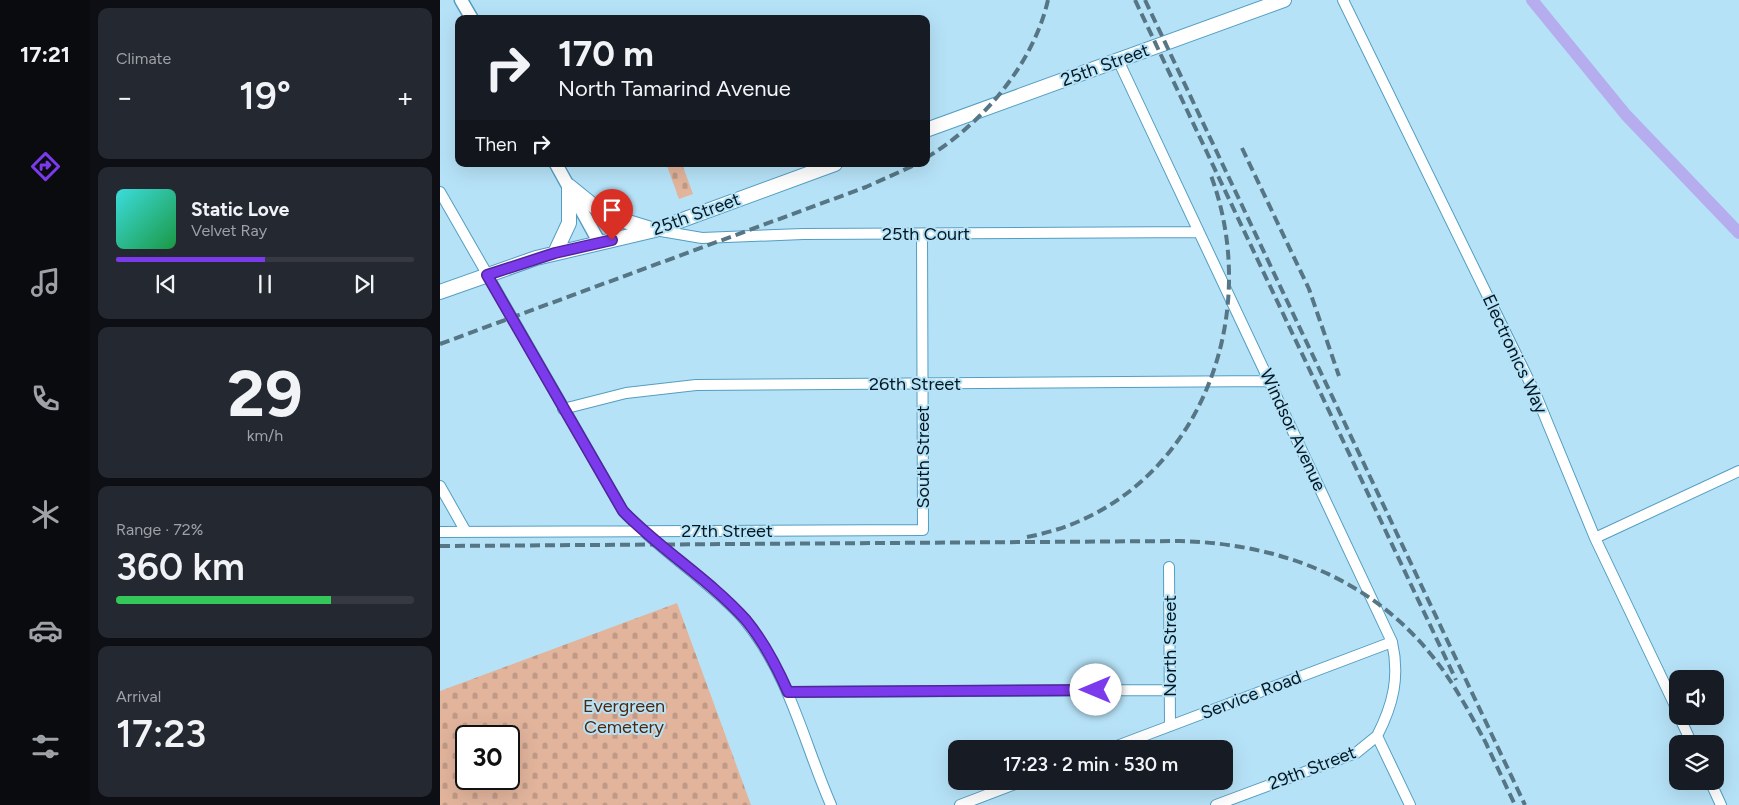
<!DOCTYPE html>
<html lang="en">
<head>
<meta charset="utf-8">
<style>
	:root { --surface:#171b24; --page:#242831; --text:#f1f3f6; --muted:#9ea1a6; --line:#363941; --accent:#7c3aed }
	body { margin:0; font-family:Figtree,sans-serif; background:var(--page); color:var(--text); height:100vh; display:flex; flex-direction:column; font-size:19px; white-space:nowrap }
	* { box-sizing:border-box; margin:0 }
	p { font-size:16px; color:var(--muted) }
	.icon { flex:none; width:28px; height:28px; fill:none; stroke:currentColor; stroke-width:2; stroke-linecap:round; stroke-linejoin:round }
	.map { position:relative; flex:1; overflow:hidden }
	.drawer { display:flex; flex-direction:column; gap:8px; padding:8px; background:#0d0f14; width:350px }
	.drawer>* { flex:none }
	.top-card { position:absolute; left:15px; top:15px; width:475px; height:152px; border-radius:10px; box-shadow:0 5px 20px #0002; background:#171b24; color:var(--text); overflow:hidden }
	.buttons { position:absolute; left:1229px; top:670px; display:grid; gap:10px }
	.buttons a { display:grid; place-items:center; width:55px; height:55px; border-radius:10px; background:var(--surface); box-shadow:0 5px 20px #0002; font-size:25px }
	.speed { position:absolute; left:15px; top:725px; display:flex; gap:10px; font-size:25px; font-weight:700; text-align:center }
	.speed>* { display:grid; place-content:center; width:65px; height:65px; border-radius:50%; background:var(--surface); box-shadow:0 5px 20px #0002; line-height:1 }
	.speed .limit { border:2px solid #111; border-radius:8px; background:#fff; color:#111 }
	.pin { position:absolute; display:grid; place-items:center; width:42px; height:42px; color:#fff; margin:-51px -21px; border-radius:50% 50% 50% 0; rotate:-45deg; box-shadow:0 0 5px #0007 }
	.pin .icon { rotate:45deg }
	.me { position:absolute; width:55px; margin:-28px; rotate:270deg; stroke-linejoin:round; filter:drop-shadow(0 0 4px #0008) }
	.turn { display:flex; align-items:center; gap:18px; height:105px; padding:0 20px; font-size:22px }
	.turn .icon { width:65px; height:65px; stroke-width:2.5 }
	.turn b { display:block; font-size:35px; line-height:42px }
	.then { display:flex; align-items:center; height:48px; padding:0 20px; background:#0003; gap:10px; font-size:19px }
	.big { font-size:38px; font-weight:600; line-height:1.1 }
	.drawer .widget { flex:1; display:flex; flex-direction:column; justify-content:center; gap:8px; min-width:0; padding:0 18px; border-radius:10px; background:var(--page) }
	.drawer .dial { align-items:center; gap:0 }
	.dial b { font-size:65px; line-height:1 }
	.song { display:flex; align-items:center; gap:15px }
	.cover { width:60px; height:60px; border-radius:8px; background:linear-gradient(135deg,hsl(180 70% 55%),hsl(140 70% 35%)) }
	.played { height:5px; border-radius:2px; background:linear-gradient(90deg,var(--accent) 50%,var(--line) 50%) }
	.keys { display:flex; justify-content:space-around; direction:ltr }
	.heat { display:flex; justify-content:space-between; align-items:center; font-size:28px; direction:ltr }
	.charge { height:8px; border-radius:4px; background:linear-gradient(90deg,#34c759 72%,var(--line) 0) }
	.trip { position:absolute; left:508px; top:740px; width:285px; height:50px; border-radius:10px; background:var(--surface); box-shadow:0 5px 20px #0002; font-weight:600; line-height:50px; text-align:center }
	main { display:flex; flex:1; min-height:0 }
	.dock { display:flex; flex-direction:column; width:90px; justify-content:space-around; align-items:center; background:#090b0e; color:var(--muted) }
	.dock .icon { width:35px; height:35px }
	.dock .on { color:var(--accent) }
	.dock b { font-size:22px; color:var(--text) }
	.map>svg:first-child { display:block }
	.cemetery { fill:url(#cemetery-stones); fill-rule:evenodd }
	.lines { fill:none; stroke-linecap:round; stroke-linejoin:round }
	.canal { stroke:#b5adee; stroke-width:12 }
	.minor-casing { stroke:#539ec1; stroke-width:12 }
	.tertiary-casing { stroke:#539ec1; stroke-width:15 }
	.secondary-casing { stroke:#539ec1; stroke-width:16 }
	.minor { stroke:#fff; stroke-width:10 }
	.tertiary { stroke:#fff; stroke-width:12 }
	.secondary { stroke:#fff; stroke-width:14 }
	.rail { stroke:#567685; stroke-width:4; stroke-dasharray:10 5; stroke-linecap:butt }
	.route-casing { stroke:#51269a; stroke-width:12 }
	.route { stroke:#7c3aed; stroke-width:9 }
	.labels { text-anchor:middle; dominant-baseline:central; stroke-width:4; stroke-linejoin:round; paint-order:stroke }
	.street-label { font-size:18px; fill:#011721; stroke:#b6e2f7 }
	.park-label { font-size:18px; fill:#51270c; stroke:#b6e2f7 }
</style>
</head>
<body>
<main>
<nav class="dock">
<b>17:21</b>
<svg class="icon on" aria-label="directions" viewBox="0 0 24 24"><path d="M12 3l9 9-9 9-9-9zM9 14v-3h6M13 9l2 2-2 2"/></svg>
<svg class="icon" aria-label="music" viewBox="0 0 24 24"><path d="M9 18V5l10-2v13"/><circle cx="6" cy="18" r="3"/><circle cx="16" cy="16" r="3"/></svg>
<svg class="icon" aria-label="phone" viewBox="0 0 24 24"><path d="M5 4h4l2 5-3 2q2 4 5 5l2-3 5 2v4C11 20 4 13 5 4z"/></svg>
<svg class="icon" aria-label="climate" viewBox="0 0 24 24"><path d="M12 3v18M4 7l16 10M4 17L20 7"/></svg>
<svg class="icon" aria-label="car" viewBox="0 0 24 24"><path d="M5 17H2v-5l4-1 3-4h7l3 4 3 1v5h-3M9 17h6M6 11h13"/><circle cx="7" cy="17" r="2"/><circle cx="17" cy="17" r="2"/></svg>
<svg class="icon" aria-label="filters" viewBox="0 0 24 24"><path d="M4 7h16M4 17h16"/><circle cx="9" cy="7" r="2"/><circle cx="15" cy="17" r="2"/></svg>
</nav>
<section class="drawer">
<div class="widget"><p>Climate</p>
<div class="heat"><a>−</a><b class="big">19°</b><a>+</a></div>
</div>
<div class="widget">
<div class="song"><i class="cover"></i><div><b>Static Love</b><p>Velvet Ray</p></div></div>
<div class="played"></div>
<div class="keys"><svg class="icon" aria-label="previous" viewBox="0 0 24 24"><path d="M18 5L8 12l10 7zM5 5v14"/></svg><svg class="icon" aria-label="pause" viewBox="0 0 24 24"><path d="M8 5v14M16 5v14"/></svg><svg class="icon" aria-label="next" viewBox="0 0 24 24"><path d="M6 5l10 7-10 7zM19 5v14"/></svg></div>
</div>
<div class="widget dial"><b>29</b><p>km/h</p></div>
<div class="widget"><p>Range · 72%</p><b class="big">360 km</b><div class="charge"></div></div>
<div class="widget"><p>Arrival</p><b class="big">17:23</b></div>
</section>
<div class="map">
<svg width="1299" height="805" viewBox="0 0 1299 805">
	<defs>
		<pattern id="cemetery-stones" width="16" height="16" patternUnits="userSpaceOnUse" patternTransform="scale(1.25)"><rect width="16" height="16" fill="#e2b49c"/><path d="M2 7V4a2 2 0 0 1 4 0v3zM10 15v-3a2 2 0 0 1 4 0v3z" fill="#c09a86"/></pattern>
	</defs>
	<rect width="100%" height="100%" fill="#b6e2f7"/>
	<path class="cemetery" d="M233,164H242L253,194L239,199L227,166Z
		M237,603L311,805H0V691ZM26,736H69V779H26Z"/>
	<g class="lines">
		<path class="canal" d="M1092,0L1186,115L1299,233"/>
		<defs>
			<path id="minor" d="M903,0L1096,395L1155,538L1238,712
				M678,60L952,642C960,677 953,705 937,736L970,805
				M0,192L183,511C206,535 231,555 257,576C274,591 293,605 307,623C350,677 364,743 391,805
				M215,230L262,238L363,234L759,232
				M123,409L186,393L256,385L830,381
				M0,486L26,532
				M0,532L483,530L482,234
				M1155,538L1299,471
				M729,567L730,726
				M348,692L730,690
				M1239,716L1252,744
				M669,749L952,642
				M1270,781L1281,805
				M520,805L583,781
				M776,805L916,753L937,736"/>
			<path id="tertiary" d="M21,0L32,19
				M116,164L159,242"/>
			<path id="secondary" d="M486,130L844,0
				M129,186L165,215L214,230
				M115,253L129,223V186
				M0,292L96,258L215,230L395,164"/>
		</defs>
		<use href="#minor" class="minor-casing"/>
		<use href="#tertiary" class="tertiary-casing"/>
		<use href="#secondary" class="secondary-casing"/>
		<use href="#minor" class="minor"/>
		<use href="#tertiary" class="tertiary"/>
		<use href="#secondary" class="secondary"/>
		<path class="rail" d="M695,0L1016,680
			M705,0L1085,805
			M802,148L869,289L899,376
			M486,158C542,124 593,65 608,0
			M0,344L426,187L477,164
			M587,537C753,506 827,322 770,173
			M0,546L740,541C847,544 942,583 1005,673C1021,696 1034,721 1047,745
			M1044,739L1075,805"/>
	</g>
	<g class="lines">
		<defs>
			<path id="route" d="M172,240L115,253L47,275L183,511C221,550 269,579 306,620C324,642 337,667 348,692L656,690"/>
		</defs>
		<use href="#route" class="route-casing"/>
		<use href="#route" class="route"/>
	</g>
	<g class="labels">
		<g class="street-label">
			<text transform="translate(665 65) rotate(-20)">25th Street</text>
			<text transform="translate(256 214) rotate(-20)">25th Street</text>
			<text x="486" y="234">25th Court</text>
			<text transform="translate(1075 354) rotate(65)">Electronics Way</text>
			<text x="475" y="384">26th Street</text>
			<text transform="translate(853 430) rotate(65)">Windsor Avenue</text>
			<text transform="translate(483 457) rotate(-90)">South Street</text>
			<text x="287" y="531">27th Street</text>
			<text transform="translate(730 646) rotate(-90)">North Street</text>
			<text transform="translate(811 695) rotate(-21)">Service Road</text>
			<text transform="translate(872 768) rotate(-21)">29th Street</text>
		</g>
		<g class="park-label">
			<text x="184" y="706">Evergreen<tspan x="184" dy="21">Cemetery</tspan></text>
		</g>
	</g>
</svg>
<div class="buttons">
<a><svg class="icon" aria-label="sound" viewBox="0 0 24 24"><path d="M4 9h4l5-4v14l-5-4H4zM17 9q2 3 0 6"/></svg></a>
<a><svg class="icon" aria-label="layers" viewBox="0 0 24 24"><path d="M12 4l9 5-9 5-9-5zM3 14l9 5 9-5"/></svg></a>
</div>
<div class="speed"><div class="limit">30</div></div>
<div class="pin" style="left:172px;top:240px;background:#d93025"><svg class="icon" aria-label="arrive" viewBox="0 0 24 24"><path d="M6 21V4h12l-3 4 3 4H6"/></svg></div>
<svg class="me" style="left:656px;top:690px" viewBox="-20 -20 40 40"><circle r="19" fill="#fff"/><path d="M0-13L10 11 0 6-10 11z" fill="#7c3aed"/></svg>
<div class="trip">17:23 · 2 min · 530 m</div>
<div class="top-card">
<div class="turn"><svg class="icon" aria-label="right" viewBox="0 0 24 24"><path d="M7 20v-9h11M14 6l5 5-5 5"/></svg><div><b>170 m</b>North Tamarind Avenue</div></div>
<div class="then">Then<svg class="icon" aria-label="right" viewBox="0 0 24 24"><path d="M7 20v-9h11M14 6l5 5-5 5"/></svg></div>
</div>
</div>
</main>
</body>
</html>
